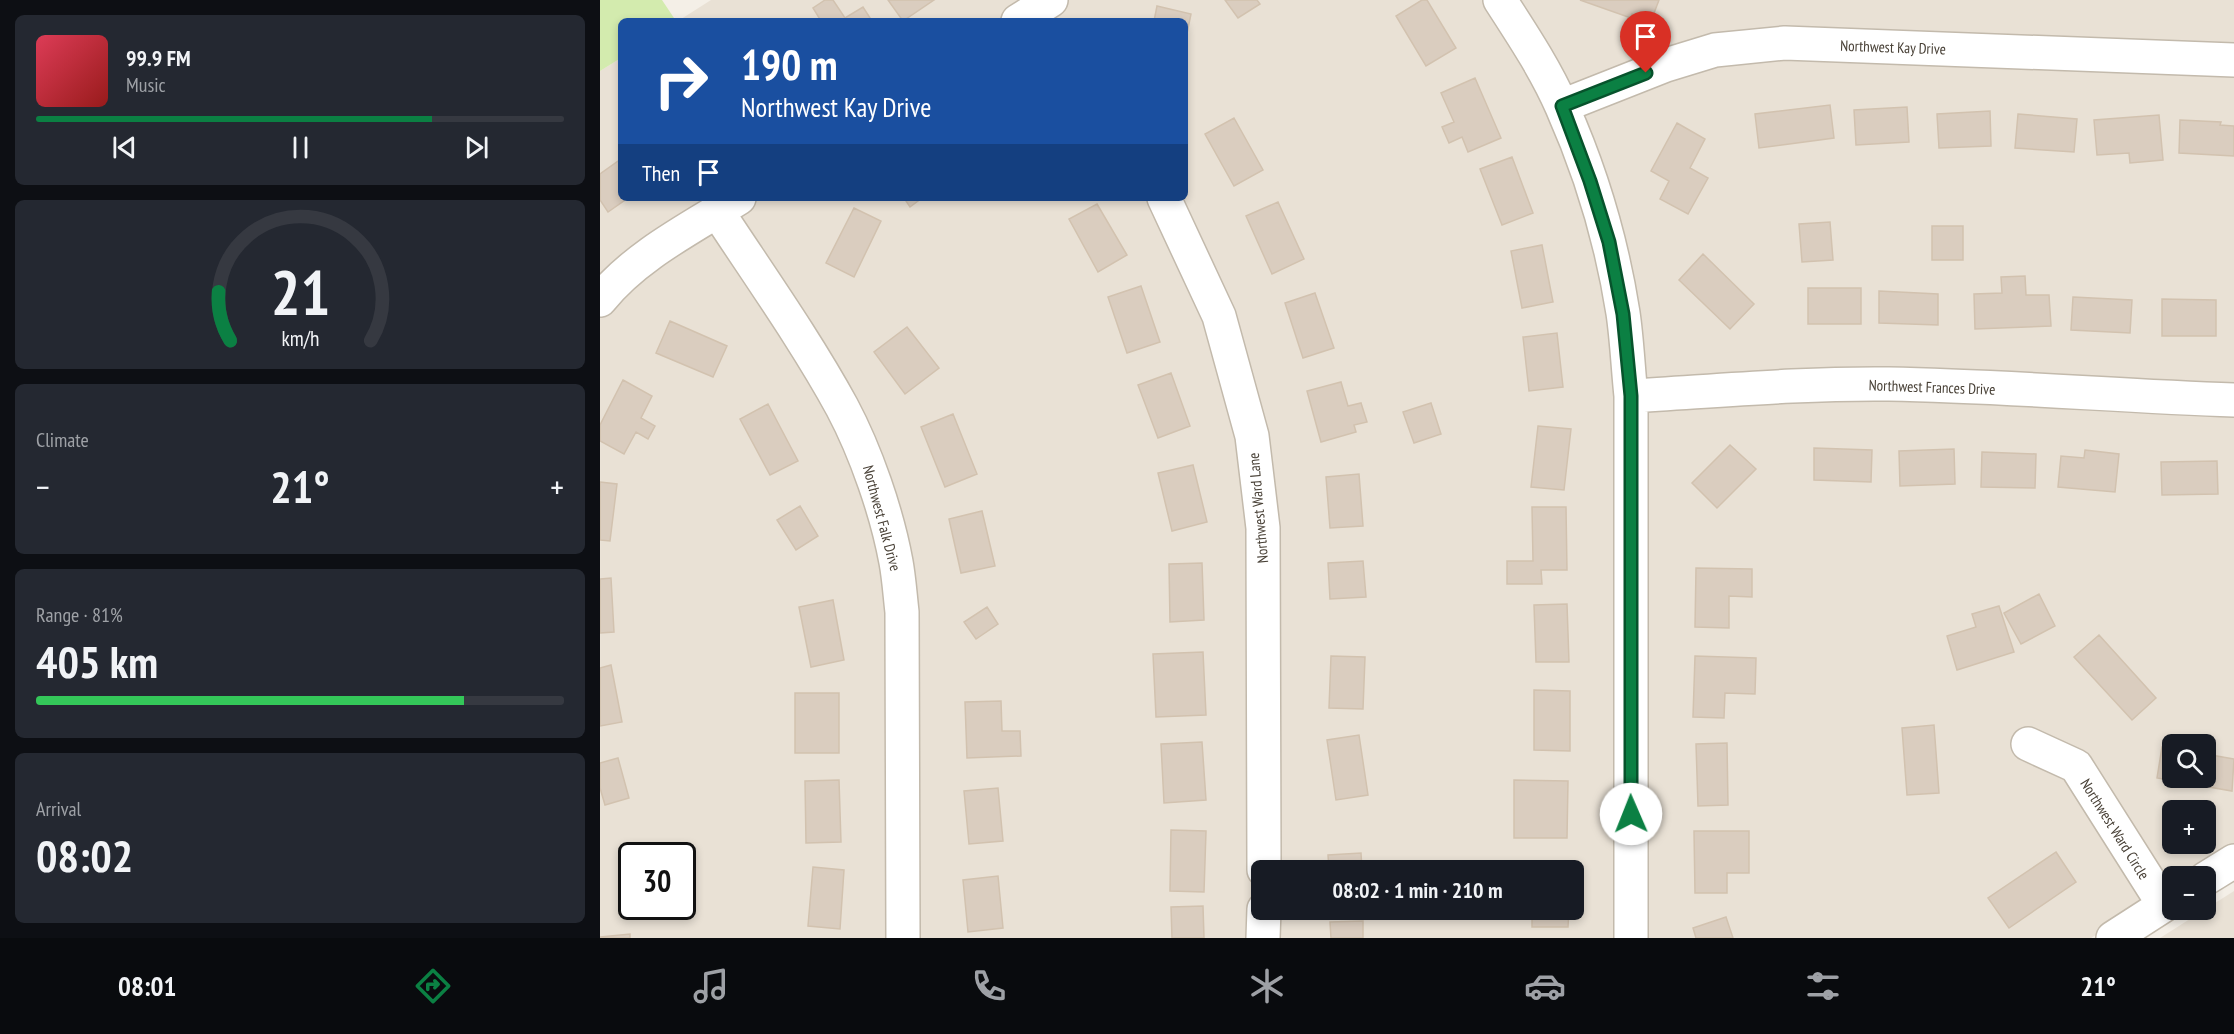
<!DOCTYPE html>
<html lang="en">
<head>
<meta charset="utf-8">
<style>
	:root { --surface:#171b24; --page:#242831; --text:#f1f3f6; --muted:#9ea1a6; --line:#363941; --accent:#0b8043 }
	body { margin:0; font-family:"PT Sans Narrow",sans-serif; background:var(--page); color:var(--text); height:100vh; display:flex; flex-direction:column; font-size:22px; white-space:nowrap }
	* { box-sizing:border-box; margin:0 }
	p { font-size:20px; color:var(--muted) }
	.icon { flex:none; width:33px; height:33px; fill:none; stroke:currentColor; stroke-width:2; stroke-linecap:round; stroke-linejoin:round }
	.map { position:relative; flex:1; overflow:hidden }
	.details { display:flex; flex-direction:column; gap:15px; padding:15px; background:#0d0f14; width:600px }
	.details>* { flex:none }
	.banner { position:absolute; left:18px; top:18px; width:570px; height:183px; border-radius:9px; box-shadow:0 3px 9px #0003; background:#1a4fa0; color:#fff; overflow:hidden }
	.buttons { position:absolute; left:1562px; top:734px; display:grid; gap:12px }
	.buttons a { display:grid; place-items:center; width:54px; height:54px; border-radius:9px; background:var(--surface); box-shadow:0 3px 9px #0003; font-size:30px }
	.speed { position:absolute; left:18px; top:842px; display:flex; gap:12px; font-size:30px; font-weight:700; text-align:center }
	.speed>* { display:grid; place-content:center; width:78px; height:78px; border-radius:50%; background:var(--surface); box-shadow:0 3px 9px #0003; line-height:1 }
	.speed .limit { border:3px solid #111; border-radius:9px; background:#fff; color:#111 }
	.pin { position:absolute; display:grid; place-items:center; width:51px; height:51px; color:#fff; margin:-62px -26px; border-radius:50% 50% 50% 0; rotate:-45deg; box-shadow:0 0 6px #0007 }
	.pin .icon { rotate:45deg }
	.me { position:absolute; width:66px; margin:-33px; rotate:359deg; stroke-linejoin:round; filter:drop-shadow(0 0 4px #0008) }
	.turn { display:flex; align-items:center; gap:21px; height:126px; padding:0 24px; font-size:27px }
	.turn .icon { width:78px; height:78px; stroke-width:2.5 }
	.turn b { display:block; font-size:42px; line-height:51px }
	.then { display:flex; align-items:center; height:57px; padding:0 24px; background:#0003; gap:12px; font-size:22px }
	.big { font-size:45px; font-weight:700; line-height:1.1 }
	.details .widget { flex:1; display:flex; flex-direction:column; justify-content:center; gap:9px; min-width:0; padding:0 21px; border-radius:9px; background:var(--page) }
	.details .dial { align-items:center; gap:0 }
	.dial svg { height:156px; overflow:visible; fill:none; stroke:var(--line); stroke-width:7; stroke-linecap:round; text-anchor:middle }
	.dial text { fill:var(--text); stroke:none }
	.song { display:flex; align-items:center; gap:18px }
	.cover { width:72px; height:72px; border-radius:9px; background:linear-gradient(135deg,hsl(350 70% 55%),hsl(0 70% 35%)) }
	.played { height:6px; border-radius:3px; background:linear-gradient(90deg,var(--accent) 75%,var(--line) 75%) }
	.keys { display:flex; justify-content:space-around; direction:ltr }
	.heat { display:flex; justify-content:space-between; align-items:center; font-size:33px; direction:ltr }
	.charge { height:9px; border-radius:4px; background:linear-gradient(90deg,#34c759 81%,var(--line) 0) }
	.trip { position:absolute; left:651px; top:860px; width:333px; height:60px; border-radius:9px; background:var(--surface); box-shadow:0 3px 9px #0003; font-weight:700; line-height:60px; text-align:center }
	.tabs { display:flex; height:96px; justify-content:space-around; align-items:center; background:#090b0e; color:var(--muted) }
	.tabs .icon { width:42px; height:42px }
	.tabs .current { color:var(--accent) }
	.tabs b { font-size:27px; color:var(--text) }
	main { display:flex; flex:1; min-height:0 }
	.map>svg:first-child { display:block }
	.residential { fill:#e9e1d5; fill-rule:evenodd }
	.green { fill:#d3ebae }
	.building { fill:#dacdbf; stroke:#d2c2af; stroke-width:1.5 }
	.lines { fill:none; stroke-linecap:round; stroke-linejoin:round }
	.minor-casing { stroke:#c3baac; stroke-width:36 }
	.minor { stroke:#fff; stroke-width:33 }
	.route-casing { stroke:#07532c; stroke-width:15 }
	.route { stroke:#0b8043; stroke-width:10 }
	.labels { text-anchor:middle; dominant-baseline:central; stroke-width:4.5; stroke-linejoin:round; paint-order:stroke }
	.street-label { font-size:15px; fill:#484036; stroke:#fff }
</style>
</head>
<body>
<main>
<section class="details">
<div class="widget">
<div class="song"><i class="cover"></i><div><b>99.9 FM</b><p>Music</p></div></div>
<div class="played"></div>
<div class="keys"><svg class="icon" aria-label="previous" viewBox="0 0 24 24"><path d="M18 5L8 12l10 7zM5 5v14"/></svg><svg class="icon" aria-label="pause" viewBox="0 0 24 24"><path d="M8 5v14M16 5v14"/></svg><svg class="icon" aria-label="next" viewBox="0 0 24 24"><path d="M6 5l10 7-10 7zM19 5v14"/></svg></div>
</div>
<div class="widget dial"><svg viewBox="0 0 100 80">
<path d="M14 69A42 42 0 1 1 86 69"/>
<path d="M14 69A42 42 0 0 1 8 44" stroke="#0b8043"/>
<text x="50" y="56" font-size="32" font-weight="700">21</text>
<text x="50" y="72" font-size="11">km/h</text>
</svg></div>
<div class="widget"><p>Climate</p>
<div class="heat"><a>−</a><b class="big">21°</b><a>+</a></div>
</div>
<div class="widget"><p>Range · 81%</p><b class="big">405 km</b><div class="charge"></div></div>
<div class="widget"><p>Arrival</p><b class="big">08:02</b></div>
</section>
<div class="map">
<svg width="1634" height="938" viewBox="0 0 1634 938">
	<rect width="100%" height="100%" fill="#f4efe7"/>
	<path class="residential" d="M111,0H1634V846L1588,876H1572V886L1491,938H0V71L21,58V198H585V21H78ZM1572,744H1605V777H1572ZM1572,810H1605V843H1572ZM32,855H82V906H32ZM662,870H974V909H662Z
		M1634,891V938H1560Z"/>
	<path class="green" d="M0,0H62L76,21H21V58L0,71Z"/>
	<path class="building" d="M225,0H233L245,18L263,7L272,21H221L213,8Z
		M288,0H334L303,21Z
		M625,0H657L660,4L638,18Z
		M822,0H827L856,48L826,66L796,16Z
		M980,0H1059L1051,21L1032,14L1031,18Z
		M557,6L591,14L585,43V21H554Z
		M875,78L901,138L868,152L862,137L849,143L842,127L854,122L841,93Z
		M1230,105L1234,138L1159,148L1155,114Z
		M1307,107L1309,142L1256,145L1254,110Z
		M1390,111L1391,146L1339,148L1337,114Z
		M1418,114L1477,119L1474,152L1415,148Z
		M1559,115L1563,160L1530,163L1529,153L1497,155L1494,120Z
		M634,118L663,170L634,186L605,134Z
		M1580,120L1621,122L1620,125L1634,126V156L1579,153Z
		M1077,123L1105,139L1090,168L1108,178L1088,214L1060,199L1069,181L1051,171Z
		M912,157L933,213L902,225L880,169Z
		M21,159V198H28L8,212L0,200V174Z
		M304,198H322L310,207Z
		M678,202L704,259L672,274L646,216Z
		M497,204L527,255L498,272L469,219Z
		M254,208L281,221L254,277L226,263Z
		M1230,222L1233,260L1202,262L1199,224Z
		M1332,226H1363V260H1332Z
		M942,245L953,302L922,308L911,251Z
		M1103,254L1154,304L1130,329L1079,280Z
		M1425,276L1426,295H1449L1451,326L1375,329L1374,294L1402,293L1401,277Z
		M541,286L560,342L527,353L508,297Z
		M1208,288H1261V324H1208Z
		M1279,291L1338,294V325L1279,323Z
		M715,293L734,348L703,358L685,303Z
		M1473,297L1532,300L1530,333L1471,330Z
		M1562,299L1616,300V336H1562Z
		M70,321L127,346L113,377L56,353Z
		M307,327L339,368L305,394L274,352Z
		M957,333L963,387L929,391L923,337Z
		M571,373L590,426L558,438L538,385Z
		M23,380L52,396L41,418L55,426L48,439L36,432L24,454L0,441V425Z
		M741,382L748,406L761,403L767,422L754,425L756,432L721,442L707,391Z
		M831,403L841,434L814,443L803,412Z
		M168,404L198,461L170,475L140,419Z
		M353,414L377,474L345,487L321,427Z
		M938,426L971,429L964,490L931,487Z
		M1130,445L1156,469L1117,508L1092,483Z
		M1214,448L1272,450L1271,482L1214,480Z
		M1354,449L1355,484L1300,486L1299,451Z
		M1485,450L1519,454L1515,492L1458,487L1461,456L1484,458Z
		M1382,452L1436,454L1435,488L1381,487Z
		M1617,461L1618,494L1562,495L1561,462Z
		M593,465L607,522L572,531L558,473Z
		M759,474L763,526L730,528L726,477Z
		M0,482L17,484L10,541L0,540Z
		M200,506L218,536L196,550L177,520Z
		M932,507H966L967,570H941L942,584H907V561H933Z
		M382,511L395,566L361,573L349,519Z
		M763,561L766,597L730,599L728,563Z
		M602,563L604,620L570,622L569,564Z
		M1096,568L1152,569V597L1129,596V628L1095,627Z
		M11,578L14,632L0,633V579Z
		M1439,594L1455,626L1421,644L1404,613Z
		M233,600L244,660L211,667L199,607Z
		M967,604L969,662H936L934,605Z
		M1399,606L1414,652L1357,670L1347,636L1376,627L1372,614Z
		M387,607L398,624L376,639L364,622Z
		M1499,635L1556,698L1532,720L1474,657Z
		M603,652L606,715L556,717L553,654Z
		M731,656L765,657L763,709L729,708Z
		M1095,656L1156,658L1155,694L1125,693L1124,718L1093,717Z
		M11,665L22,722L0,726V668Z
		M934,690L970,691V751L934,750Z
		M195,693H239V753H195Z
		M401,701L402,731H420L421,756L367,758L365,702Z
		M1334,725L1339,793L1307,795L1302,728Z
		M759,735L768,795L736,800L727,740Z
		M602,742L606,800L564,803L561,744Z
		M1127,743L1128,805L1098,806L1096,744Z
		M1562,747L1572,748V777H1605V754L1634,759L1632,791L1557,778Z
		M18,758L29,798L5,805L0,788V763Z
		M239,780L241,842L206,843L205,781Z
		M914,780L968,781L967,838H914Z
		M398,788L403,841L369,844L364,791Z
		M571,830L606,831L604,892L570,891Z
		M1094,831H1149V873H1127V893H1095Z
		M1456,852L1476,882L1409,928L1388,898Z
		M761,853L762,870H729L728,855Z
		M933,865L969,866V870H933Z
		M213,867L244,870L240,929L208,926Z
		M398,876L403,928L368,932L363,880Z
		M603,906L604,938H572L571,907Z
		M932,909H969L968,927H932Z
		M1126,917L1133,938H1096L1093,928Z
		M763,921V938H731L730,922Z
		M30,934V938H0V937Z"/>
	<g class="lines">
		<defs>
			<path id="minor" d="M900,0C922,34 946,70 962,107C991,172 1012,243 1023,313C1027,340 1028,368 1031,396V938
				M418,21L451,0
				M962,106L1066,65L1115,50L1185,43L1634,60
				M564,198L619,316L652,436L663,528L664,870
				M117,211C159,275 206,341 242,407C266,452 287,513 296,562C299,578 300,595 302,612L303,938
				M0,300C35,256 91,228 139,198
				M1031,396C1117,391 1203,383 1289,384C1404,386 1519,396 1634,400
				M1428,744L1476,766L1564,905
				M1605,879L1634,861
				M663,938L664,909
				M1513,938L1572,900"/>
		</defs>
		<use href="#minor" class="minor-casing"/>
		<use href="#minor" class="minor"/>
	</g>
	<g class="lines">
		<defs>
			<path id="route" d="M1031,814V396L1023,314L1009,242L990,181L962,106L1046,73"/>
		</defs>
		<use href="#route" class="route-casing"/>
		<use href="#route" class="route"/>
	</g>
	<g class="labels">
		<g class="street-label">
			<text transform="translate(1293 47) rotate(2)">Northwest Kay Drive</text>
			<text transform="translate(1332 387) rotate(2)">Northwest Frances Drive</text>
			<text transform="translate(658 508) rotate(-95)">Northwest Ward Lane</text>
			<text transform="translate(282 518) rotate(75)">Northwest Falk Drive</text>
			<text transform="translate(1515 829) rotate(58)">Northwest Ward Circle</text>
		</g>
	</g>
</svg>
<div class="buttons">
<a><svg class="icon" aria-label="search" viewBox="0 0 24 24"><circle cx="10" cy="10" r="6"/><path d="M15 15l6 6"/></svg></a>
<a>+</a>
<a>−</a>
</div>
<div class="speed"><div class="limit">30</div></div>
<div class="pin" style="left:1046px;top:73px;background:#d93025"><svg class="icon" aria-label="arrive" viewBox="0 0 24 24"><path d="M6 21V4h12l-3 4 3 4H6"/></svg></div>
<svg class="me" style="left:1031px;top:814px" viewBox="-20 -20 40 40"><circle r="19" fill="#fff"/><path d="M0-13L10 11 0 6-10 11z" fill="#0b8043"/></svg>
<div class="trip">08:02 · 1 min · 210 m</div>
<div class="banner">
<div class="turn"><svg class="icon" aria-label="right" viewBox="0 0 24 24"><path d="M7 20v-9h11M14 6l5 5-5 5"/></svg><div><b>190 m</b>Northwest Kay Drive</div></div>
<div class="then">Then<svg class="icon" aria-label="arrive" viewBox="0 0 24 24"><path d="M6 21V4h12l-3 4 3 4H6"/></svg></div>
</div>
</div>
</main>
<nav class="tabs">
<b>08:01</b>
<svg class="icon current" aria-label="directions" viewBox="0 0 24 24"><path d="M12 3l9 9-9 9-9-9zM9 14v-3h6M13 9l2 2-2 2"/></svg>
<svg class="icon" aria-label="music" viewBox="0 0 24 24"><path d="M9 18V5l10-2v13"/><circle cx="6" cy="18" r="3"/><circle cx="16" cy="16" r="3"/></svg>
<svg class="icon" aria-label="phone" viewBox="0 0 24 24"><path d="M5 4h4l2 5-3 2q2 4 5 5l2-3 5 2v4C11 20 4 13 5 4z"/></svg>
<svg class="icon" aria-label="climate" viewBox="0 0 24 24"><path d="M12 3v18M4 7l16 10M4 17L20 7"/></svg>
<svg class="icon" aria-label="car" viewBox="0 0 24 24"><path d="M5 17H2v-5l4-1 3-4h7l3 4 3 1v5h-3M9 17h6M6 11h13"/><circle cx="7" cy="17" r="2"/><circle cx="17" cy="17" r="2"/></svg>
<svg class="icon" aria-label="filters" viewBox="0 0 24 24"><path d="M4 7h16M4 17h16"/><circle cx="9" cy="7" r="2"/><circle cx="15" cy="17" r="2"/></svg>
<b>21°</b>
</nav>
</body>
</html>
